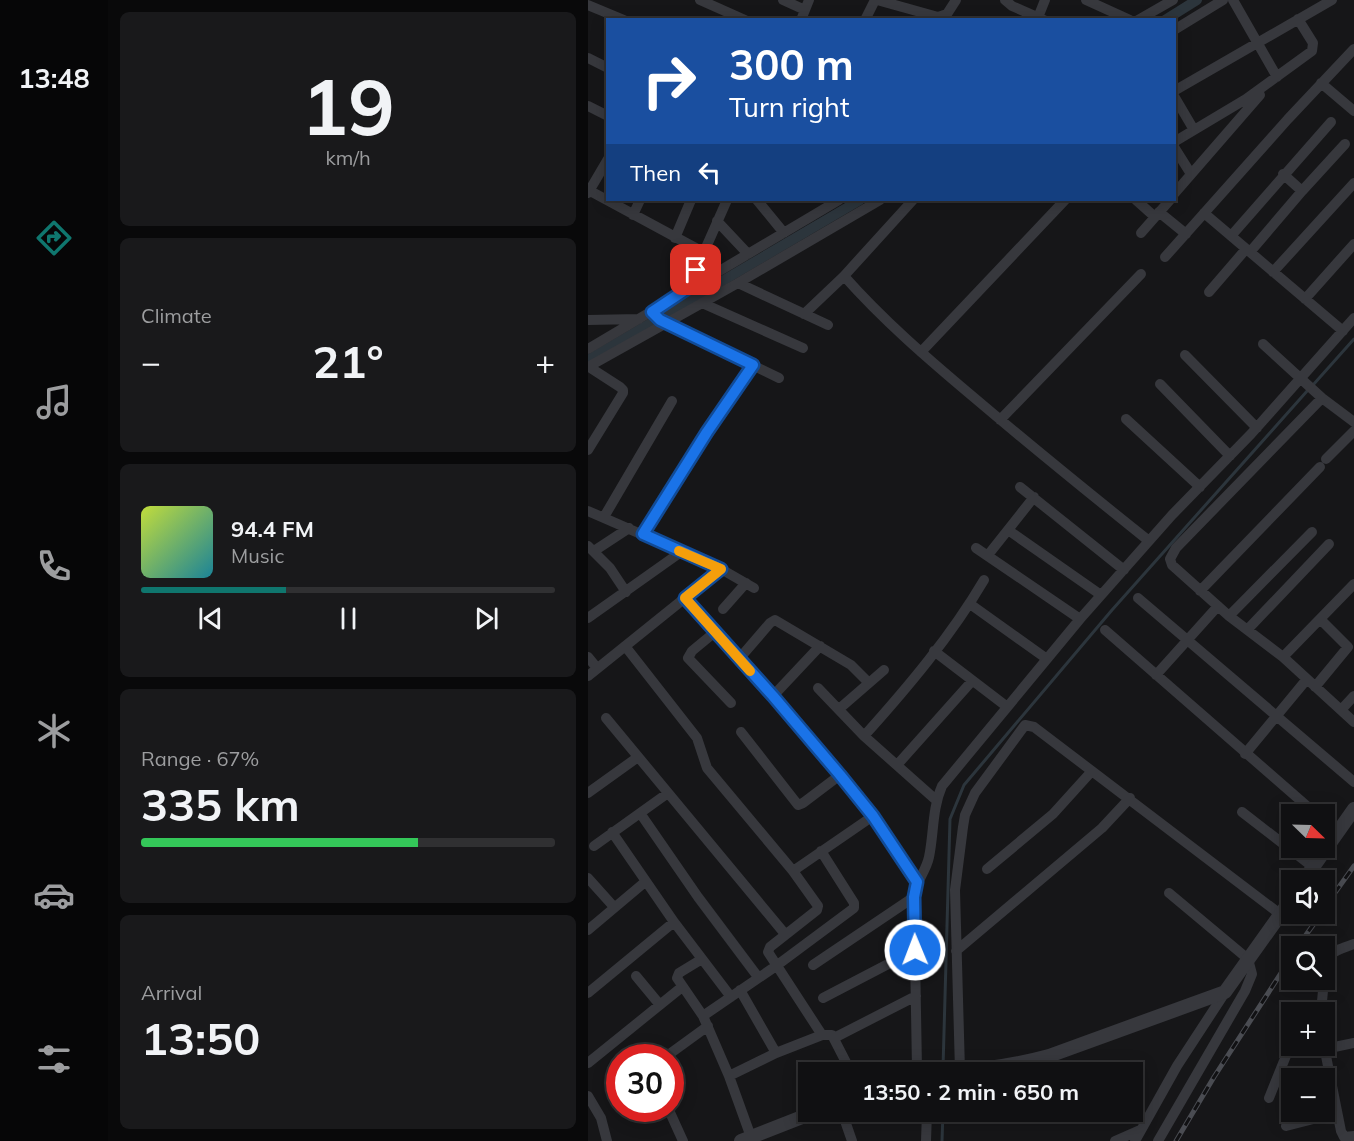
<!DOCTYPE html>
<html lang="en">
<head>
<meta charset="utf-8">
<style>
	:root { --surface:#101012; --page:#19191b; --text:#f1f3f6; --muted:#9c9d9f; --line:#303032; --accent:#0f766e }
	body { margin:0; font-family:Mulish,sans-serif; background:var(--page); color:var(--text); height:100vh; display:flex; flex-direction:column; font-size:22px; white-space:nowrap }
	* { box-sizing:border-box; margin:0 }
	p { font-size:20px; color:var(--muted) }
	.icon { flex:none; width:33px; height:33px; fill:none; stroke:currentColor; stroke-width:2; stroke-linecap:round; stroke-linejoin:round }
	.map { position:relative; flex:1; overflow:hidden }
	.panel { display:flex; flex-direction:column; gap:12px; padding:12px; background:#09090a; width:480px }
	.panel>* { flex:none }
	.hud { position:absolute; left:18px; top:18px; width:570px; height:183px; border-radius:0px; box-shadow:0 3px 15px #0003,0 0 0 2px var(--line); background:#1a4fa0; color:#fff; overflow:hidden }
	.needle { width:39px; rotate:113deg }
	.tools { position:absolute; left:693px; top:804px; display:grid; gap:12px }
	.tools a { display:grid; place-items:center; width:54px; height:54px; border-radius:0px; background:var(--surface); box-shadow:0 3px 15px #0003,0 0 0 2px var(--line); font-size:30px }
	.speed { position:absolute; left:18px; top:1044px; display:flex; gap:12px; font-size:30px; font-weight:700; text-align:center }
	.speed>* { display:grid; place-content:center; width:78px; height:78px; border-radius:50%; background:var(--surface); box-shadow:0 3px 15px #0003,0 0 0 2px var(--line); line-height:1 }
	.speed .limit { border:9px solid #d22; background:#fff; color:#111 }
	.pin { position:absolute; display:grid; place-items:center; width:51px; height:51px; color:#fff; margin:-26px; border-radius:12px; box-shadow:0 3px 9px #0006 }
	.me { position:absolute; width:66px; margin:-33px; rotate:359deg; stroke-linejoin:round; filter:drop-shadow(0 0 4px #0008) }
	.turn { display:flex; align-items:center; gap:21px; height:126px; padding:0 24px; font-size:27px }
	.turn .icon { width:78px; height:78px; stroke-width:2.5 }
	.turn b { display:block; font-size:42px; line-height:51px }
	.then { display:flex; align-items:center; height:57px; padding:0 24px; background:#0003; gap:12px; font-size:22px }
	.big { font-size:45px; font-weight:700; line-height:1.1 }
	.panel .tile { flex:1; display:flex; flex-direction:column; justify-content:center; gap:9px; min-width:0; padding:0 21px; border-radius:9px; background:var(--page) }
	.panel .dial { align-items:center; gap:0 }
	.dial b { font-size:78px; line-height:1 }
	.song { display:flex; align-items:center; gap:18px }
	.cover { width:72px; height:72px; border-radius:9px; background:linear-gradient(135deg,hsl(70 70% 55%),hsl(190 70% 35%)) }
	.played { height:6px; border-radius:3px; background:linear-gradient(90deg,var(--accent) 35%,var(--line) 35%) }
	.keys { display:flex; justify-content:space-around; direction:ltr }
	.heat { display:flex; justify-content:space-between; align-items:center; font-size:33px; direction:ltr }
	.charge { height:9px; border-radius:4px; background:linear-gradient(90deg,#34c759 67%,var(--line) 0) }
	.trip { position:absolute; left:210px; top:1062px; width:345px; height:60px; border-radius:0px; background:var(--surface); box-shadow:0 3px 15px #0003,0 0 0 2px var(--line); font-weight:700; line-height:60px; text-align:center }
	main { display:flex; flex:1; min-height:0 }
	.tabs { display:flex; flex-direction:column; width:108px; justify-content:space-around; align-items:center; background:#060607; color:var(--muted) }
	.tabs .icon { width:42px; height:42px }
	.tabs .current { color:var(--accent) }
	.tabs b { font-size:27px; color:var(--text) }
	.map>svg:first-child { display:block }
	.lines { fill:none; stroke-linecap:round; stroke-linejoin:round }
	.stream { stroke:#2c353c; stroke-width:3 }
	.canal { stroke:#2c353c; stroke-width:10 }
	.minor { stroke:#37383d; stroke-width:10 }
	.tertiary { stroke:#37383d; stroke-width:14 }
	.rail-casing { stroke:#4a4c52; stroke-width:5 }
	.rail { stroke:#111113; stroke-width:3; stroke-dasharray:9; stroke-linecap:butt }
	.route-casing { stroke:#114b97; stroke-width:15 }
	.route { stroke:#1a73e8; stroke-width:10 }
	.slow { stroke:#f59e0b; stroke-width:10 }
</style>
</head>
<body>
<main>
<nav class="tabs">
<b>13:48</b>
<svg class="icon current" aria-label="directions" viewBox="0 0 24 24"><path d="M12 3l9 9-9 9-9-9zM9 14v-3h6M13 9l2 2-2 2"/></svg>
<svg class="icon" aria-label="music" viewBox="0 0 24 24"><path d="M9 18V5l10-2v13"/><circle cx="6" cy="18" r="3"/><circle cx="16" cy="16" r="3"/></svg>
<svg class="icon" aria-label="phone" viewBox="0 0 24 24"><path d="M5 4h4l2 5-3 2q2 4 5 5l2-3 5 2v4C11 20 4 13 5 4z"/></svg>
<svg class="icon" aria-label="climate" viewBox="0 0 24 24"><path d="M12 3v18M4 7l16 10M4 17L20 7"/></svg>
<svg class="icon" aria-label="car" viewBox="0 0 24 24"><path d="M5 17H2v-5l4-1 3-4h7l3 4 3 1v5h-3M9 17h6M6 11h13"/><circle cx="7" cy="17" r="2"/><circle cx="17" cy="17" r="2"/></svg>
<svg class="icon" aria-label="filters" viewBox="0 0 24 24"><path d="M4 7h16M4 17h16"/><circle cx="9" cy="7" r="2"/><circle cx="15" cy="17" r="2"/></svg>
</nav>
<section class="panel">
<div class="tile dial"><b>19</b><p>km/h</p></div>
<div class="tile"><p>Climate</p>
<div class="heat"><a>−</a><b class="big">21°</b><a>+</a></div>
</div>
<div class="tile">
<div class="song"><i class="cover"></i><div><b>94.4 FM</b><p>Music</p></div></div>
<div class="played"></div>
<div class="keys"><svg class="icon" aria-label="previous" viewBox="0 0 24 24"><path d="M18 5L8 12l10 7zM5 5v14"/></svg><svg class="icon" aria-label="pause" viewBox="0 0 24 24"><path d="M8 5v14M16 5v14"/></svg><svg class="icon" aria-label="next" viewBox="0 0 24 24"><path d="M6 5l10 7-10 7zM19 5v14"/></svg></div>
</div>
<div class="tile"><p>Range · 67%</p><b class="big">335 km</b><div class="charge"></div></div>
<div class="tile"><p>Arrival</p><b class="big">13:50</b></div>
</section>
<div class="map">
<svg width="766" height="1141" viewBox="0 0 766 1141">
	<rect width="100%" height="100%" fill="#161618"/>
	<g class="lines">
		<path class="stream" d="M725,385L766,339
			M355,1068L362,819L376,785L524,610L720,390
			M354,1141L355,1112"/>
		<path class="canal" d="M577,20L609,0
			M0,360L272,200"/>
		<path class="minor" d="M112,0L157,20
			M195,0L217,10
			M289,0L350,17L359,14L368,0
			M417,0L424,6L456,20
			M498,0L542,20
			M645,0L689,77
			M0,5L36,20
			M213,20L221,0
			M277,20L287,0
			M449,20L457,0
			M550,20L585,0
			M586,30L635,0
			M0,58L20,68
			M733,83L766,111
			M586,91L744,0
			M586,96L606,130
			M0,106L20,116
			M586,142L658,99L724,51L725,43L710,19
			M586,147L603,174
			M695,174L714,191
			M2,191L115,252
			M0,193L20,159
			M586,194L672,95
			M169,200L196,233
			M548,200L567,217
			M571,212L598,234
			M616,213L755,331
			M45,215L52,200
			M129,221L160,254
			M553,233L582,200
			M643,236L743,122
			M87,238L103,200
			M662,252L714,191L757,144
			M577,257L700,119L766,49
			M685,272L766,183
			M256,276C295,320 339,358 383,395C442,445 501,493 561,541
			M150,283L240,325
			M100,288L139,200
			M621,292L658,249
			M717,299L766,244
			M114,303L215,348
			M64,312L72,320L191,378
			M216,314L256,276L325,200
			M0,320L51,319
			M675,344L734,398L766,422
			M0,349L251,200
			M333,352L477,200
			M597,355L669,428
			M0,367L150,283L292,200
			M572,384L642,456
			M734,398L588,548L582,559L584,565L641,616L695,657L766,722
			M538,419L612,487
			M412,420L553,274
			M0,450L35,393V390L32,387L1,367
			M738,459L766,431
			M432,487L536,570
			M0,511L133,569L166,588
			M16,517L84,401
			M420,530L513,595
			M55,534L119,432L165,365
			M0,546L22,568L38,592
			M388,548L492,619
			M6,551L41,528
			M400,555L446,497
			M612,591L732,467
			M97,598L127,632
			M550,598L766,782
			M382,604L459,659
			M135,609L158,583
			M641,616L724,532
			M0,618L93,552
			M660,629L741,544
			M517,630L728,814
			M37,646L109,738L119,768L205,871L230,906L229,910L182,947L180,952L234,1035H244L263,1072
			M346,651L418,706
			M0,657L9,668
			M695,657L766,584
			M151,659L182,623L187,620L263,665L281,683
			M568,675L630,606
			M0,676L133,569
			M727,687L760,647L733,620
			M230,688L276,736L348,800
			M185,696L232,646
			M143,703L100,658L104,651L127,632L185,696L285,816L329,882
			M251,709L296,670
			M753,710L766,696
			M18,718L197,934
			M153,732L210,805L215,803L252,775
			M276,736C320,687 363,636 396,580
			M657,754L719,679
			M309,765L384,681
			M0,793L50,757
			M654,812L725,867
			M52,813L110,897L170,977
			M736,821L750,833
			M24,832L86,922L143,997
			M6,846L80,793
			M399,869L465,814L503,772
			M205,871L285,816
			M0,878L26,907
			M0,930L57,882
			M368,951L514,828L542,798
			M114,959L91,973L89,978L115,1016L141,1076L163,1137
			M225,965L326,897
			M48,976L72,1005
			M736,976C739,951 744,952 766,944
			M152,990L188,1053
			M0,993L86,922
			M235,998L327,950
			M733,1012L736,980
			M115,1016L188,966L266,908V903L233,851
			M246,1038L328,996
			M736,1046L753,1131L756,1137L766,1136
			M737,1049L766,1043
			M76,1058L120,1026
			M0,1063L94,987
			M329,1069L326,897C327,882 338,872 341,857C346,833 344,809 354,786L492,619L584,515L663,434L766,318
			M372,1071L367,890L375,827L377,815L387,793L437,725L446,727L692,914
			M141,1076L188,1053L234,1035
			M0,1096L13,1118L19,1141
			M681,1098L704,1041
			M80,1108L95,1141
			M254,1112L264,1141
			M698,1126L749,1113
			M338,1141L339,1112
			M527,1141L552,1130
			M547,1141L589,1066L638,991
			M570,1141L657,991L664,974L660,959L581,893"/>
		<path class="tertiary" d="M716,880L766,809
			M319,1072C332,1068 346,1072 360,1072C394,1070 428,1065 461,1056L637,992L704,898
			M153,1141L227,1112"/>
		<defs>
			<path id="rail" d="M736,908L766,866
				M710,946L733,914
				M588,1141L626,1077L704,956"/>
		</defs>
		<use href="#rail" class="rail-casing"/>
		<use href="#rail" class="rail"/>
	</g>
	<g class="lines">
		<defs>
			<path id="route" d="M108,270L100,288L64,312L72,320L165,365L119,432L55,534L133,569L97,598L185,696L252,775L285,816L329,882L326,897L327,950"/>
		</defs>
		<use href="#route" class="route-casing"/>
		<use href="#route" class="route"/>
		<path class="slow" d="M91,551L133,569L97,598L162,671"/>
	</g>
</svg>
<div class="tools">
<a><svg class="needle" viewBox="-14 -14 28 28"><path d="M0-13l5 13h-10z" fill="#e53935"/><path d="M0 13l5-13h-10z" fill="#9c9d9f"/></svg></a>
<a><svg class="icon" aria-label="sound" viewBox="0 0 24 24"><path d="M4 9h4l5-4v14l-5-4H4zM17 9q2 3 0 6"/></svg></a>
<a><svg class="icon" aria-label="search" viewBox="0 0 24 24"><circle cx="10" cy="10" r="6"/><path d="M15 15l6 6"/></svg></a>
<a>+</a>
<a>−</a>
</div>
<div class="speed"><div class="limit">30</div></div>
<div class="pin" style="left:108px;top:270px;background:#d93025"><svg class="icon" aria-label="arrive" viewBox="0 0 24 24"><path d="M6 21V4h12l-3 4 3 4H6"/></svg></div>
<svg class="me" style="left:327px;top:950px" viewBox="-20 -20 40 40"><circle r="17" fill="#1a73e8" stroke="#fff" stroke-width="3"/><path d="M0-11L8 9 0 5-8 9z" fill="#fff"/></svg>
<div class="trip">13:50 · 2 min · 650 m</div>
<div class="hud">
<div class="turn"><svg class="icon" aria-label="right" viewBox="0 0 24 24"><path d="M7 20v-9h11M14 6l5 5-5 5"/></svg><div><b>300 m</b>Turn right</div></div>
<div class="then">Then<svg class="icon" aria-label="left" viewBox="0 0 24 24"><path d="M17 20v-9H6M10 6l-5 5 5 5"/></svg></div>
</div>
</div>
</main>
</body>
</html>
